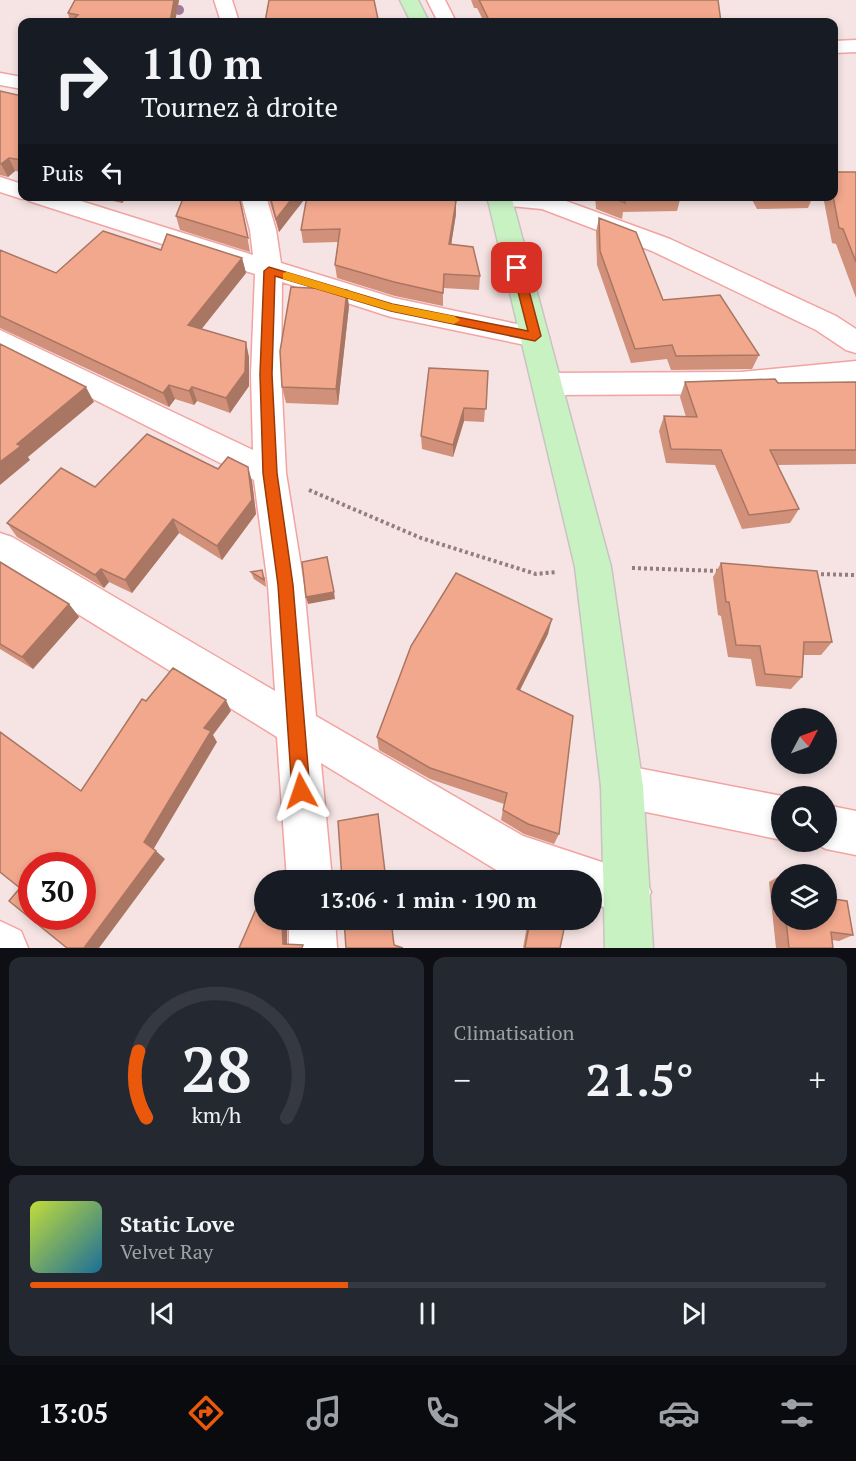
<!DOCTYPE html>
<html lang="fr">
<head>
<meta charset="utf-8">
<style>
	:root { --surface:#171b24; --page:#242831; --text:#f1f3f6; --muted:#9ea1a6; --line:#363941; --accent:#ea580c }
	body { margin:0; font-family:"PT Serif",serif; background:var(--page); color:var(--text); height:100vh; display:flex; flex-direction:column; font-size:22px; white-space:nowrap }
	* { box-sizing:border-box; margin:0 }
	p { font-size:20px; color:var(--muted) }
	.icon { flex:none; width:33px; height:33px; fill:none; stroke:currentColor; stroke-width:2; stroke-linecap:round; stroke-linejoin:round }
	.map { position:relative; height:948px; overflow:hidden }
	.panel { display:flex; flex-direction:column; gap:9px; padding:9px; background:#0d0f14; flex:1 }
	.panel>* { flex:none }
	.guide { position:absolute; left:18px; top:18px; width:820px; height:183px; border-radius:12px; box-shadow:0 3px 9px #0003; background:#171b24; color:var(--text); overflow:hidden }
	.needle { width:39px; rotate:49deg }
	.tools { position:absolute; left:771px; top:708px; display:grid; gap:12px }
	.tools a { display:grid; place-items:center; width:66px; height:66px; border-radius:50%; background:var(--surface); box-shadow:0 3px 9px #0003; font-size:30px }
	.speed { position:absolute; left:18px; top:852px; display:flex; gap:12px; font-size:30px; font-weight:700; text-align:center }
	.speed>* { display:grid; place-content:center; width:78px; height:78px; border-radius:50%; background:var(--surface); box-shadow:0 3px 9px #0003; line-height:1 }
	.speed .limit { border:9px solid #d22; background:#fff; color:#111 }
	.pin { position:absolute; display:grid; place-items:center; width:51px; height:51px; color:#fff; margin:-26px; border-radius:12px; box-shadow:0 3px 9px #0006 }
	.me { position:absolute; width:66px; margin:-33px; rotate:355deg; stroke-linejoin:round; filter:drop-shadow(0 0 4px #0008) }
	.turn { display:flex; align-items:center; gap:21px; height:126px; padding:0 24px; font-size:27px }
	.turn .icon { width:78px; height:78px; stroke-width:2.5 }
	.turn b { display:block; font-size:42px; line-height:51px }
	.then { display:flex; align-items:center; height:57px; padding:0 24px; background:#0003; gap:12px; font-size:22px }
	.big { font-size:45px; font-weight:600; line-height:1.1 }
	.panel .widget { flex:1; display:flex; flex-direction:column; justify-content:center; gap:9px; min-width:0; padding:0 21px; border-radius:12px; background:var(--page) }
	.panel .dial { align-items:center; gap:0 }
	.dial svg { height:156px; overflow:visible; fill:none; stroke:var(--line); stroke-width:7; stroke-linecap:round; text-anchor:middle }
	.dial text { fill:var(--text); stroke:none }
	.song { display:flex; align-items:center; gap:18px }
	.cover { width:72px; height:72px; border-radius:9px; background:linear-gradient(135deg,hsl(70 70% 55%),hsl(200 70% 35%)) }
	.played { height:6px; border-radius:3px; background:linear-gradient(90deg,var(--accent) 40%,var(--line) 40%) }
	.keys { display:flex; justify-content:space-around; direction:ltr }
	.heat { display:flex; justify-content:space-between; align-items:center; font-size:33px; direction:ltr }
	.panel .tiles { flex:1; display:grid; gap:9px; grid-template-columns:1fr 1fr }
	.widget:last-child { grid-column:span 2 }
	.trip { position:absolute; left:254px; top:870px; width:348px; height:60px; border-radius:30px; background:var(--surface); box-shadow:0 3px 9px #0003; font-weight:600; line-height:60px; text-align:center }
	.dock { display:flex; height:96px; justify-content:space-around; align-items:center; background:#090b0e; color:var(--muted) }
	.dock .icon { width:42px; height:42px }
	.dock .current { color:var(--accent) }
	.dock b { font-size:27px; color:var(--text) }
	.map>svg:first-child { display:block }
	.lines { fill:none; stroke-linecap:round; stroke-linejoin:round }
	.street-casing { stroke:#f3a3a1; stroke-width:3 }
	.primary-casing { stroke:#c9c3c3; stroke-width:3 }
	.path { stroke:#937d7d; stroke-width:4; stroke-dasharray:3 3; stroke-linecap:butt }
	.street { fill:#fff; fill-rule:evenodd }
	.primary { fill:#c9f2c3; fill-rule:evenodd }
	.tree { fill:#9f799c }
	.wall { fill:#d09079 }
	.shaded-wall { fill:#a97663 }
	.building { fill:#f2a88d; stroke:#a97663; stroke-width:1.5; fill-rule:evenodd }
	.route { fill:#ea580c; stroke:#983908; stroke-width:1.5 }
	.slow { fill:#f59e0b }
</style>
</head>
<body>
<div class="map">
<svg width="856" height="948" viewBox="0 0 856 948">
	<rect width="100%" height="100%" fill="#f5e4e3"/>
	<g class="lines">
		<defs>
			<path id="street" d="M214,0H232L239,22H221Z
				M427,0H445L456,22H438Z
				M856,40V52L834,53V41Z
				M0,73L22,77V89L0,85Z
				M0,177L22,184V196H65L253,255L250,230L241,196H266L276,230L281,263L394,298L545,330L549,337L545,344L535,347L391,317L282,282L281,374L286,473L304,585L316,716L523,836L644,876L651,892L644,908L628,915L591,903V880H524L498,871L321,763L332,880H287L277,737L0,566V533L12,537L275,691L268,585L254,480L0,352V330L253,450L251,374L255,274L29,201L27,198L22,199L0,192Z
				M488,196L555,197L670,239L836,316L856,329V353L846,350L816,330L652,251L542,209L490,204L487,199Z
				M856,361V383L741,394L548,395L537,392L533,384L537,376L548,373L741,372Z
				M622,765L782,796V840L622,807L607,801L601,786L607,771Z
				M826,805L856,811V855L826,849L811,842H826Z
				M289,920H335L337,948H289Z
				M0,921L21,931L28,948H0Z"/>
			<path id="primary" d="M400,0H418L429,22H411Z
				M487,196H511L611,567L643,786L653,948H605L601,786L575,567Z"/>
		</defs>
		<use href="#street" class="street-casing"/>
		<use href="#primary" class="primary-casing"/>
		<path class="path" d="M309,490L421,538L536,574L556,572
			M632,568L720,571
			M815,574L856,575"/>
		<use href="#street" class="street"/>
		<use href="#primary" class="primary"/>
	</g>
	<circle class="tree" cx="179" cy="10" r="5"/>
	<path class="wall" d="M75,0H179L175,22H70L68,13Z
		M471,0H718L721,22H484L477,8H474Z
		M0,91L22,96V172L15,171L8,177L0,175Z
		M856,172V298L836,244L832,243L823,196H834Z
		M90,196H128L122,203Z
		M240,196L250,252L180,230L176,216Z
		M268,196H307L279,232Z
		M595,196H681L677,211L623,212L622,219L596,209Z
		M750,196H813L808,208L757,209Z
		M453,200L456,201V214L451,245L480,276L479,290L443,288V306L395,296L337,278L335,265L338,242L303,243L301,230Z
		M599,218L663,300L759,355L752,369L671,370L667,359L631,363L597,265L596,232Z
		M0,250L56,273L161,250L242,258L246,273L201,329L249,357V386L230,413L197,401L194,405L175,399L169,407L0,328Z
		M349,306L338,405L286,403L282,387Z
		M488,371L484,422L464,421L453,457L422,449L421,436Z
		M685,382L778,383L856,382V464L777,465L799,509L790,523L742,529L715,465L666,463L659,431L664,416L686,417L680,397Z
		M218,469L252,481L256,514L222,560L179,533L132,593L109,582L104,588L17,537L7,523L95,487Z
		M0,562L69,604L79,617L33,669L0,649Z
		M721,563L832,642L821,655H804L802,677L791,689L756,686L751,659L728,657L721,616L718,615L713,577Z
		M251,572L265,577L266,587L254,579Z
		M548,634L520,690L559,834L554,844L524,834L501,820L504,804L430,779L379,750L377,737Z
		M781,875L782,920H826L853,935L839,941L832,940L833,948H776L769,882Z
		M528,920H566L560,948H523Z"/>
	<path class="shaded-wall" d="M174,0H179L175,22H170Z
		M9,158L15,171L8,177L1,164Z
		M120,196H128L122,203Z
		M294,196H307L279,232L276,219Z
		M456,201V214L449,258V244Z
		M242,258L246,273L193,340L188,325Z
		M347,290L349,306L338,405L336,389Z
		M246,342L249,357V386L230,413L226,398Z
		M169,385L175,399L169,407L163,393Z
		M86,387L94,402L28,457L30,460L0,485V462L17,444Z
		M192,387L197,401L194,405L189,391Z
		M464,408V421L453,457V445Z
		M248,467L252,481L256,514L222,560L217,546Z
		M173,519L179,533L132,593L125,580Z
		M101,569L109,582L104,588L95,575Z
		M334,592L335,599L308,604L306,597Z
		M69,604L79,617L33,669L22,657Z
		M552,619L548,634L514,702L517,689Z
		M226,700L231,711L213,735L217,742L153,850L144,842L204,728Z
		M156,851L165,859L99,948H84Z
		M282,923L287,929V948L283,944Z"/>
	<path class="building" d="M75,0H174L170,22H70L78,15L68,13Z
		M269,0H374L378,19L376,22H265Z
		M479,0H718L721,22H490Z
		M0,91L22,96V160L9,158L1,164L0,163Z
		M834,172H856V262L843,229L839,228L833,196H834Z
		M184,196H239L248,238L176,216Z
		M270,196H294L276,219Z
		M307,196H452L453,200L456,201L449,244L473,247L480,276L444,274L443,293L394,282L335,265L340,229L301,230Z
		M608,196H623L625,203Z
		M599,218L636,232L663,300L720,295L759,355L676,356L672,345L635,349L600,251Z
		M103,231L161,250L167,234L242,258L188,325L246,342L245,372L226,398L192,387L189,391L169,385L163,393L0,316V250L56,273Z
		M291,287L347,290L336,389L282,387L280,351Z
		M0,344L86,387L17,444L21,446L0,462Z
		M429,368L488,371L486,409L464,408L453,445L421,436Z
		M775,379L778,383L856,382V450H770L799,509L749,515L721,450L671,449L664,416L697,417L685,382Z
		M147,434L218,469L228,457L248,467L252,500L217,546L173,519L125,580L101,569L95,575L7,523L61,468L95,487Z
		M327,557L334,592L306,597L302,562Z
		M0,562L69,604L22,657L0,644Z
		M721,563L817,571L832,642H804L802,677L765,674L760,646L736,645L729,602H726Z
		M262,570L264,580L251,572Z
		M456,573L552,619L517,689L573,716L559,834L528,824L503,810L507,793L430,768L377,737L411,646Z
		M173,668L226,700L204,728L211,731L144,842L156,851L84,948H67L9,901L20,888L0,872V732L81,791L142,699L146,701ZM32,866H82V916H32Z
		M378,814L386,880H342L338,821Z
		M826,898L847,901L853,935L831,932L833,948H789L786,920H826Z
		M256,909L264,913V920H276L282,923L283,944L303,945L302,948H239Z
		M344,920H391L394,945L403,948H346Z
		M530,920H566L560,948H525Z"/>
	<path class="route" d="M517,264L523,268L541,336L535,341L391,311L275,276L272,374L277,473L293,585L310,791L307,797L301,800L295,797L292,791L278,585L263,473L260,374L264,271L269,267L392,304L528,331L512,268Z"/>
	<path class="slow" d="M287,272L392,304L454,316L460,320L454,324L391,311L283,279V273Z"/>
</svg>
<div class="tools">
<a><svg class="needle" viewBox="-14 -14 28 28"><path d="M0-13l5 13h-10z" fill="#e53935"/><path d="M0 13l5-13h-10z" fill="#9ea1a6"/></svg></a>
<a><svg class="icon" aria-label="search" viewBox="0 0 24 24"><circle cx="10" cy="10" r="6"/><path d="M15 15l6 6"/></svg></a>
<a><svg class="icon" aria-label="layers" viewBox="0 0 24 24"><path d="M12 4l9 5-9 5-9-5zM3 14l9 5 9-5"/></svg></a>
</div>
<div class="speed"><div class="limit">30</div></div>
<div class="pin" style="left:517px;top:268px;background:#d93025"><svg class="icon" aria-label="arrive" viewBox="0 0 24 24"><path d="M6 21V4h12l-3 4 3 4H6"/></svg></div>
<svg class="me" style="left:301px;top:791px" viewBox="-20 -20 40 40"><path d="M0-17L14 15 0 8-14 15z" fill="#ea580c" stroke="#fff" stroke-width="4"/></svg>
<div class="trip">13:06 · 1 min · 190 m</div>
<div class="guide">
<div class="turn"><svg class="icon" aria-label="right" viewBox="0 0 24 24"><path d="M7 20v-9h11M14 6l5 5-5 5"/></svg><div><b>110 m</b>Tournez à droite</div></div>
<div class="then">Puis<svg class="icon" aria-label="left" viewBox="0 0 24 24"><path d="M17 20v-9H6M10 6l-5 5 5 5"/></svg></div>
</div>
</div>
<section class="panel">
<div class="tiles">
<div class="widget dial"><svg viewBox="0 0 100 80">
<path d="M14 69A42 42 0 1 1 86 69"/>
<path d="M14 69A42 42 0 0 1 10 35" stroke="#ea580c"/>
<text x="50" y="56" font-size="32" font-weight="700">28</text>
<text x="50" y="72" font-size="11">km/h</text>
</svg></div>
<div class="widget"><p>Climatisation</p>
<div class="heat"><a>−</a><b class="big">21.5°</b><a>+</a></div>
</div>
<div class="widget">
<div class="song"><i class="cover"></i><div><b>Static Love</b><p>Velvet Ray</p></div></div>
<div class="played"></div>
<div class="keys"><svg class="icon" aria-label="previous" viewBox="0 0 24 24"><path d="M18 5L8 12l10 7zM5 5v14"/></svg><svg class="icon" aria-label="pause" viewBox="0 0 24 24"><path d="M8 5v14M16 5v14"/></svg><svg class="icon" aria-label="next" viewBox="0 0 24 24"><path d="M6 5l10 7-10 7zM19 5v14"/></svg></div>
</div>
</div>
</section>
<nav class="dock">
<b>13:05</b>
<svg class="icon current" aria-label="directions" viewBox="0 0 24 24"><path d="M12 3l9 9-9 9-9-9zM9 14v-3h6M13 9l2 2-2 2"/></svg>
<svg class="icon" aria-label="music" viewBox="0 0 24 24"><path d="M9 18V5l10-2v13"/><circle cx="6" cy="18" r="3"/><circle cx="16" cy="16" r="3"/></svg>
<svg class="icon" aria-label="phone" viewBox="0 0 24 24"><path d="M5 4h4l2 5-3 2q2 4 5 5l2-3 5 2v4C11 20 4 13 5 4z"/></svg>
<svg class="icon" aria-label="climate" viewBox="0 0 24 24"><path d="M12 3v18M4 7l16 10M4 17L20 7"/></svg>
<svg class="icon" aria-label="car" viewBox="0 0 24 24"><path d="M5 17H2v-5l4-1 3-4h7l3 4 3 1v5h-3M9 17h6M6 11h13"/><circle cx="7" cy="17" r="2"/><circle cx="17" cy="17" r="2"/></svg>
<svg class="icon" aria-label="filters" viewBox="0 0 24 24"><path d="M4 7h16M4 17h16"/><circle cx="9" cy="7" r="2"/><circle cx="15" cy="17" r="2"/></svg>
</nav>
</body>
</html>
